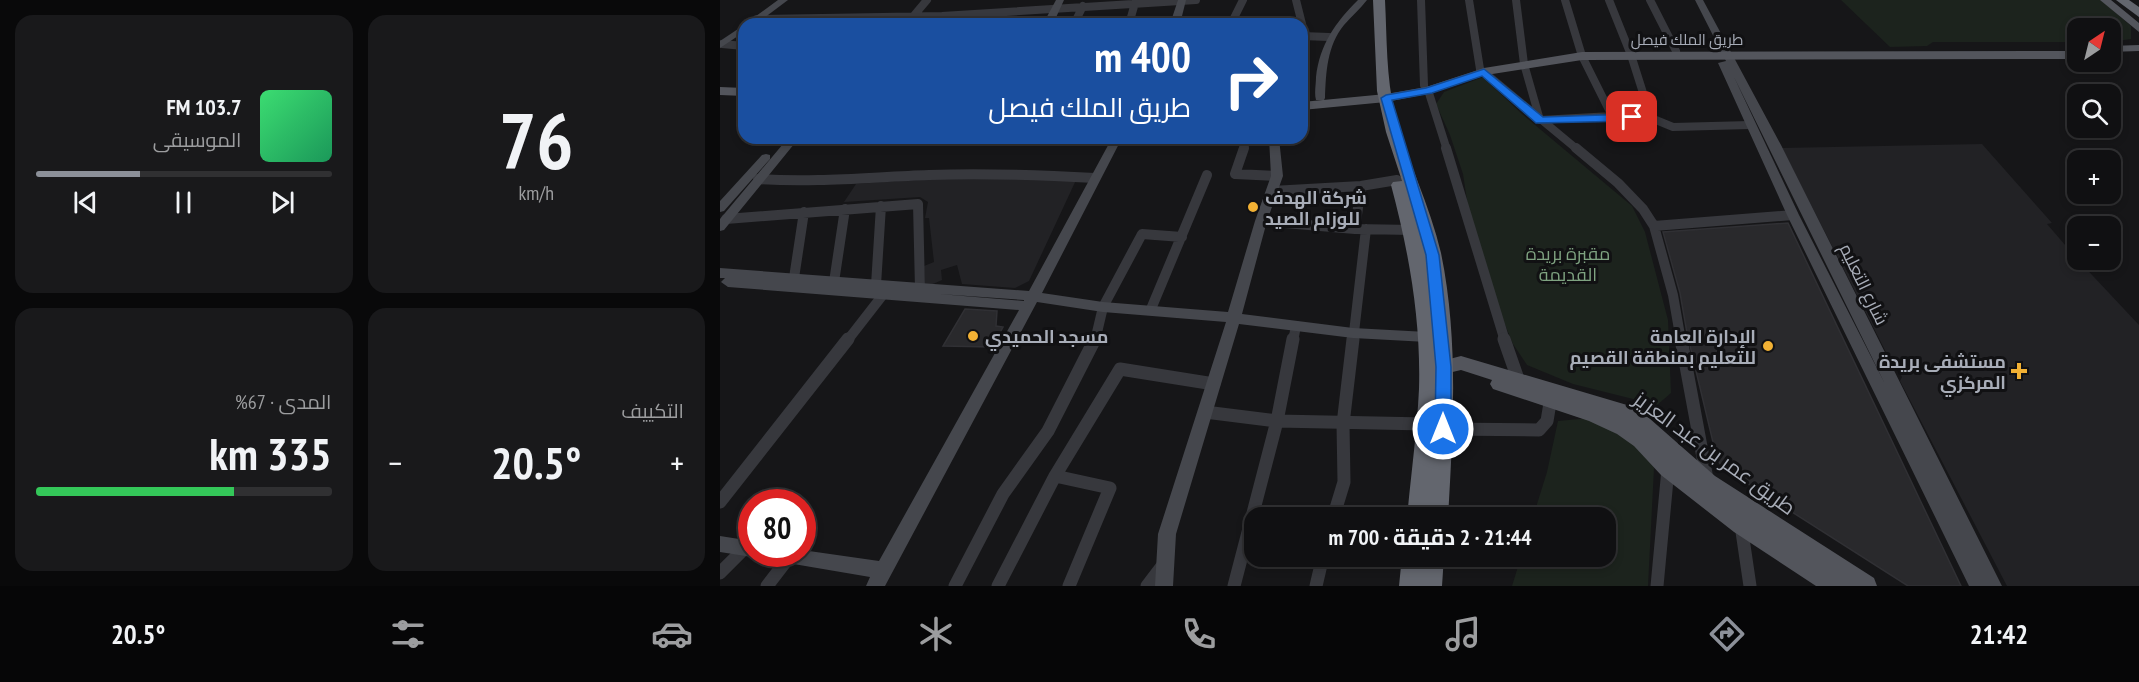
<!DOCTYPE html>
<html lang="ar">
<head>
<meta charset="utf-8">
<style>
	:root { --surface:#101012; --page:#19191b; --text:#f1f3f6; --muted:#9c9d9f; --line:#303032; --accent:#8c9099 }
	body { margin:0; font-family:"PT Sans Narrow",Cairo,sans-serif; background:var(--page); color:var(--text); direction:rtl; height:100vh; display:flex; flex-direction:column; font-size:22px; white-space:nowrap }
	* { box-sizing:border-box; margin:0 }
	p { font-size:20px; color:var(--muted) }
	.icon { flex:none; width:33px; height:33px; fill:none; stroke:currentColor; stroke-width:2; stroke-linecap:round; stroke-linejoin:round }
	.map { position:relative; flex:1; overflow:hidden; direction:ltr }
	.sheet { display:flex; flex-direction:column; gap:15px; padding:15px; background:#09090a; width:720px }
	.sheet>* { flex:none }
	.top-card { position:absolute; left:18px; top:18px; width:570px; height:126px; border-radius:18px; box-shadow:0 3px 9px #0003,0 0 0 2px var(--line); direction:rtl; background:#1a4fa0; color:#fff; overflow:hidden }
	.needle { width:39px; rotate:35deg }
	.buttons { position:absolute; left:1347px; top:18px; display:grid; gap:12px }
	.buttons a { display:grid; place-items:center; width:54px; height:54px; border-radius:12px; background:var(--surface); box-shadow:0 3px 9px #0003,0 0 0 2px var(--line); font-size:30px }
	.speed { position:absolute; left:18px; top:489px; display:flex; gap:12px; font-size:30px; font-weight:700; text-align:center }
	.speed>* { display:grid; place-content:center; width:78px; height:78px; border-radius:50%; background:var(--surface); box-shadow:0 3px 9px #0003,0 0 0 2px var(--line); line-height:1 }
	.speed .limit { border:9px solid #d22; background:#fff; color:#111 }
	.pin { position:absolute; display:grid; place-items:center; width:51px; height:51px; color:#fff; margin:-26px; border-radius:12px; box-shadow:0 3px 9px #0006 }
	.me { position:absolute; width:66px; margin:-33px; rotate:0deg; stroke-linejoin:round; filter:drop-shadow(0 0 4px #0008) }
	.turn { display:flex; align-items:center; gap:21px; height:126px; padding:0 18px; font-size:27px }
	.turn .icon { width:78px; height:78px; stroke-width:2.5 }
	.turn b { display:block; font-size:42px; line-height:51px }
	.big { font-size:45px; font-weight:700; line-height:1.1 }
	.sheet .widget { flex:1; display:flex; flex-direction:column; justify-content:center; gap:9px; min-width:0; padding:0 21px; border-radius:18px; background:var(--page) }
	.sheet .dial { align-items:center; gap:0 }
	.dial b { font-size:78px; line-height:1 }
	.song { display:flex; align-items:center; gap:18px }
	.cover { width:72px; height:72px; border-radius:9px; background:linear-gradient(135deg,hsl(140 70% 55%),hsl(150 70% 35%)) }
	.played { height:6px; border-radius:3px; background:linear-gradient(90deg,var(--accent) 35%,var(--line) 35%) }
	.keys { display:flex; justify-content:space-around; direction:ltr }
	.heat { display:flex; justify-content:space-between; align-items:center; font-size:33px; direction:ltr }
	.charge { height:9px; border-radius:4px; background:linear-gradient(90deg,#34c759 67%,var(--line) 0) }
	.sheet .tiles { flex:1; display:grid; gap:15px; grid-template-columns:repeat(2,1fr) }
	.trip { position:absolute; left:524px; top:507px; width:372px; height:60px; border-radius:18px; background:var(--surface); box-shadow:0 3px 9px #0003,0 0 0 2px var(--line); font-weight:700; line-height:60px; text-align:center; direction:rtl }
	.menu { display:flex; height:96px; justify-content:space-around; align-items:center; background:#060607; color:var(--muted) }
	.menu .icon { width:42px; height:42px }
	.menu .active { color:var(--accent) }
	.menu b { font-size:27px; color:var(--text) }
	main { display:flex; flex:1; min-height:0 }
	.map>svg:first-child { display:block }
	.built { fill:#222225 }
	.green { fill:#1c231d }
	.building { fill:#29292c; stroke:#303034; stroke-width:1.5 }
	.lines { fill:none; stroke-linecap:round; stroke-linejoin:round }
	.street-far2 { stroke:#37383d; stroke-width:8 }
	.street-far1 { stroke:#37383d; stroke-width:10 }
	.street { stroke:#37383d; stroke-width:13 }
	.secondary { fill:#45474d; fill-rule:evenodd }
	.primary { fill:#53555c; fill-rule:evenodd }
	.highway { fill:#63666e; fill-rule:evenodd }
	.route { fill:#1a73e8; stroke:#114b97; stroke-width:1.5 }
	.poi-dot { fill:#f2b134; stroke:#111113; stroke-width:2 }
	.labels { text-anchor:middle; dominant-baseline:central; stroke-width:6; stroke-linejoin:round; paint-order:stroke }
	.far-street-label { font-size:15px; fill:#a8adb8; stroke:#111113 }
	.poi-label { font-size:18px; font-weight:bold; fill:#a8adb8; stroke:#111113; text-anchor:start }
	.park-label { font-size:18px; fill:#7fa381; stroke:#111113 }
	.street-label { font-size:18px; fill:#a8adb8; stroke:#111113 }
	.near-street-label { font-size:21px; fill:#a8adb8; stroke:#111113 }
</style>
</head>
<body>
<main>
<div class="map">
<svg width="1419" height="586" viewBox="0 0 1419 586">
	<rect width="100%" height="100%" fill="#161618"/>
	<path class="built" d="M1262,144L1332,223L1327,224L1358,260L1419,325V586H1287L1180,381L1182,377L1175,364L1170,360L1062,148Z
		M233,177L357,178L309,281L295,288L242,284L237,265L221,270L222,280L213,284H205L204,266L214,262L209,218H205L208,202L200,197L124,202L136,184Z"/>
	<path class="green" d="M1121,0H1381L1411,26V39L1391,42L1390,28H1358L1357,42H1213L1207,46L1170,47Z
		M763,77L802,114L912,206L925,232L948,320L951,393L937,405L853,384L807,365L793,344L767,281L749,213L743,174L730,135L716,104L724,92Z
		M870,418L924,450L934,468L928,586H792L801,557L885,556V518L813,517L827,472L838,421Z"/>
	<path class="building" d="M1068,223L1241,586H1188L1003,468L997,459L967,333L960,293L943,232Z
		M245,309L277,311L276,326L283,327L272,347L223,346Z"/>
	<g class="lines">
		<path class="street-far2" d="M576,0L582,24
			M701,0L704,85
			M749,0L760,69
			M796,0L804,64L820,120L892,116L931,118L953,127L1030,125
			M845,0L862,56L892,116
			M889,0L911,55L931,118
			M930,0L956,51
			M262,18L280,21V24
			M37,19L222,16L476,0
			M191,19L207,0
			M354,24L363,6
			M409,24L415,3
			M511,24L523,0
			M582,36L609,37
			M2,44L24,46
			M764,72L858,150
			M708,90L727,150
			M523,150L527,138"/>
		<path class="street-far1" d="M524,148L515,174L557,176
			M726,148L785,341
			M856,148L898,183L923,209L934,226L953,295L961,341
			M38,179C95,183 151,177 209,175C264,173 320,175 375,178
			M552,191L641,186L677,180
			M6,219L198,204L200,289
			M541,221L635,229L693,230
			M934,226L1073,215
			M635,229L641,186
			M74,278L84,212
			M114,282L125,209
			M156,285L161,206
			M431,309L487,175
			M127,341L162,296
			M375,341L383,307L422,234L462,237
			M573,341L576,326
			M633,341L646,229"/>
		<path class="street" d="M784,339L798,379
			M961,339L987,479
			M485,412L557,421L706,424
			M723,429L819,430L827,421L830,403
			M335,476L390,488L349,586
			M0,502L128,339
			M613,518L624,482L623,424L633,339
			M1021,525L1030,586
			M0,573L25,548
			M47,586L70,556
			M235,586L283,494L328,431L375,339
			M278,586L335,476L400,369L494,384
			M427,586L443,565
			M514,586L557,421L573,339
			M596,586L603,556
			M937,586L948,469"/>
		<path class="secondary" d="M58,0H68L36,24H25Z
			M336,0H344L333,24H323Z
			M458,0H466L460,24H450Z
			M638,0H647C640,9 632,16 624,25C607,46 606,72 605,98L604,100H596C594,93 596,85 596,77C600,44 615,23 638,0Z
			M975,0H983L1061,145L1282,586H1249L1067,215L998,63L1006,61ZM1014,77L1164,382L1079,215Z
			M24,25V32L0,48V41Z
			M68,138H79L4,230L0,231V219Z
			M392,138H402L322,293L383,302L508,312L535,221L551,176L549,138H559L563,176L547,221L522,314L633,328L707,332L712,333L714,337L712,341L707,342L633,338L519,324L456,534L453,586H435L438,534L506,322L383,312L317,302L165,586H146L150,577L50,560L47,554H82V550L159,561L299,310L8,287L1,282L5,278H0V268L309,291ZM219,294L304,300V301Z
			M46,154L50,155V159L4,211L0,212V201L42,155Z
			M0,536L32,541V554L38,555L32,557L0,552Z"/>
		<path class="primary" d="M1380,0H1391L1419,23V32Z
			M1419,45V51L1390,52V46Z
			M1358,51V59L862,60L766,75L712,93L666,102L582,110V102L666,94L706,87L764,68L862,52Z
			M0,87L24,88V96L0,95Z
			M741,356L907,405L929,418L995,476L1154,578L1157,586H1096L1014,532L941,475L914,446L897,434L869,421L773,389L770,384L772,380L741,370L724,374L718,372L715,367L718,362Z"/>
		<path class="highway" d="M653,0H665C667,38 666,77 675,114C687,161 710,205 721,253C739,340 733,430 728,518H687C691,475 697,432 699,389C701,320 689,252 671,185L673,182L682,181L666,132L657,91Z
			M1396,0H1409L1419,7V17Z
			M682,556H724L722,586H679Z"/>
	</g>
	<path class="route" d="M764,69L823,117L912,114L917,117L912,121L816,123L762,76L712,93L672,100L719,255L731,367V429L729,434L723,436L718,434L715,429L716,367L706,255L661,98L666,95L706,88Z"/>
	<g class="poi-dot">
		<circle cx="533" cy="207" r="6"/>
		<circle cx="253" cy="336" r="6"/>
		<circle cx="1048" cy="346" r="6"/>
		<path d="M1296 362h6v6h6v6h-6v6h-6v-6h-6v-6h6z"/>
	</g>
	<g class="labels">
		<g class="far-street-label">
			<text x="967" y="39">طريق الملك فيصل</text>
		</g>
		<g class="poi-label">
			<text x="545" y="197">شركة الهدف<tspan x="545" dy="21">للوزام الصيد</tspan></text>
			<text x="265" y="336">مسجد الحميدي</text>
			<text x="1036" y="336" text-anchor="end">الإدارة العامة<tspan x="1036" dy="21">للتعليم بمنطقة القصيم</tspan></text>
			<text x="1286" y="361" text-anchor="end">مستشفى بريدة<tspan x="1286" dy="21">المركزي</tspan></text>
		</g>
		<g class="park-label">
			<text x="848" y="253">مقبرة بريدة<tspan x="848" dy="21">القديمة</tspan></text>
		</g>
		<g class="street-label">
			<text transform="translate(1144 284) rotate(64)">شارع التعليم</text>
		</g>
		<g class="near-street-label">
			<text transform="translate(995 453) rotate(36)">طريق عمر بن عبد العزيز</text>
		</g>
	</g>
</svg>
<div class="buttons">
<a><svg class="needle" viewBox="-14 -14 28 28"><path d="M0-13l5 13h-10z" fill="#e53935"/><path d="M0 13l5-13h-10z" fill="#9c9d9f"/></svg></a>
<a><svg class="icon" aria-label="search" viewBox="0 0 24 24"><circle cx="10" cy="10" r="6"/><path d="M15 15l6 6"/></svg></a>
<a>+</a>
<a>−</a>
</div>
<div class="speed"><div class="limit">80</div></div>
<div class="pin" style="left:912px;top:117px;background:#d93025"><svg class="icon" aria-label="arrive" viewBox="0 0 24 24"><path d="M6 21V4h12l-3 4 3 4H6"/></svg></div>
<svg class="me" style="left:723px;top:429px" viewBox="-20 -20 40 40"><circle r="17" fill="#1a73e8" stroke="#fff" stroke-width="3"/><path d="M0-11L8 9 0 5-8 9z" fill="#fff"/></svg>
<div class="trip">21:44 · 2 دقيقة · 700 m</div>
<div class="top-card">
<div class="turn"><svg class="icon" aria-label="right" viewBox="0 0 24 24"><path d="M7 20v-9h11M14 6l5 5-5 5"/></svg><div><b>400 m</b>طريق الملك فيصل</div></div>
</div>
</div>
<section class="sheet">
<div class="tiles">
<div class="widget dial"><b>76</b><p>km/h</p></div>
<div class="widget">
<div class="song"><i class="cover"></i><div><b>103.7 FM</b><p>الموسيقى</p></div></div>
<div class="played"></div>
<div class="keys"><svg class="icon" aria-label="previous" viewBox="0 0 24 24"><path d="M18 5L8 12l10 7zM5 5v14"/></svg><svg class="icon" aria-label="pause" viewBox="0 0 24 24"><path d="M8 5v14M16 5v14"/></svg><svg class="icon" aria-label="next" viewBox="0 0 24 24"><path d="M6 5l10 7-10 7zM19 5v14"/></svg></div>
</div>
<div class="widget"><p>التكييف</p>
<div class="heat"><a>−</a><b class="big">20.5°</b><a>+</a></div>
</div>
<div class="widget"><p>المدى · 67%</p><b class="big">335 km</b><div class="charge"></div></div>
</div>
</section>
</main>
<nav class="menu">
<b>21:42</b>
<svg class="icon active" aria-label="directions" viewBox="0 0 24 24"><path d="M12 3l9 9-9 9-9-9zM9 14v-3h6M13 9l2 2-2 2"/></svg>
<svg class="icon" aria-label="music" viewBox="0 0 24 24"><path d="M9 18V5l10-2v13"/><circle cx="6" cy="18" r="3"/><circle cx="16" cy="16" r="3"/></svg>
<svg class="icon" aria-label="phone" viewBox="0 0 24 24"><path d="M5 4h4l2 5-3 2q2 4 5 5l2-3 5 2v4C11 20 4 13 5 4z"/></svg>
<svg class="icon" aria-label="climate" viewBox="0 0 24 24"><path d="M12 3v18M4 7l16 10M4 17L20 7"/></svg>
<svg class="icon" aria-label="car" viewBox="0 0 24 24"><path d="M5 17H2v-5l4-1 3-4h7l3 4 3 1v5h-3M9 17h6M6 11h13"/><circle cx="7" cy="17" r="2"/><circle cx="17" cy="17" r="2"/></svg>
<svg class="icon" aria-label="filters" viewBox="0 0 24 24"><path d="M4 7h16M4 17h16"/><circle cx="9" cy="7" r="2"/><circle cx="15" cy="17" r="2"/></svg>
<b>20.5°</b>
</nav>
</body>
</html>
